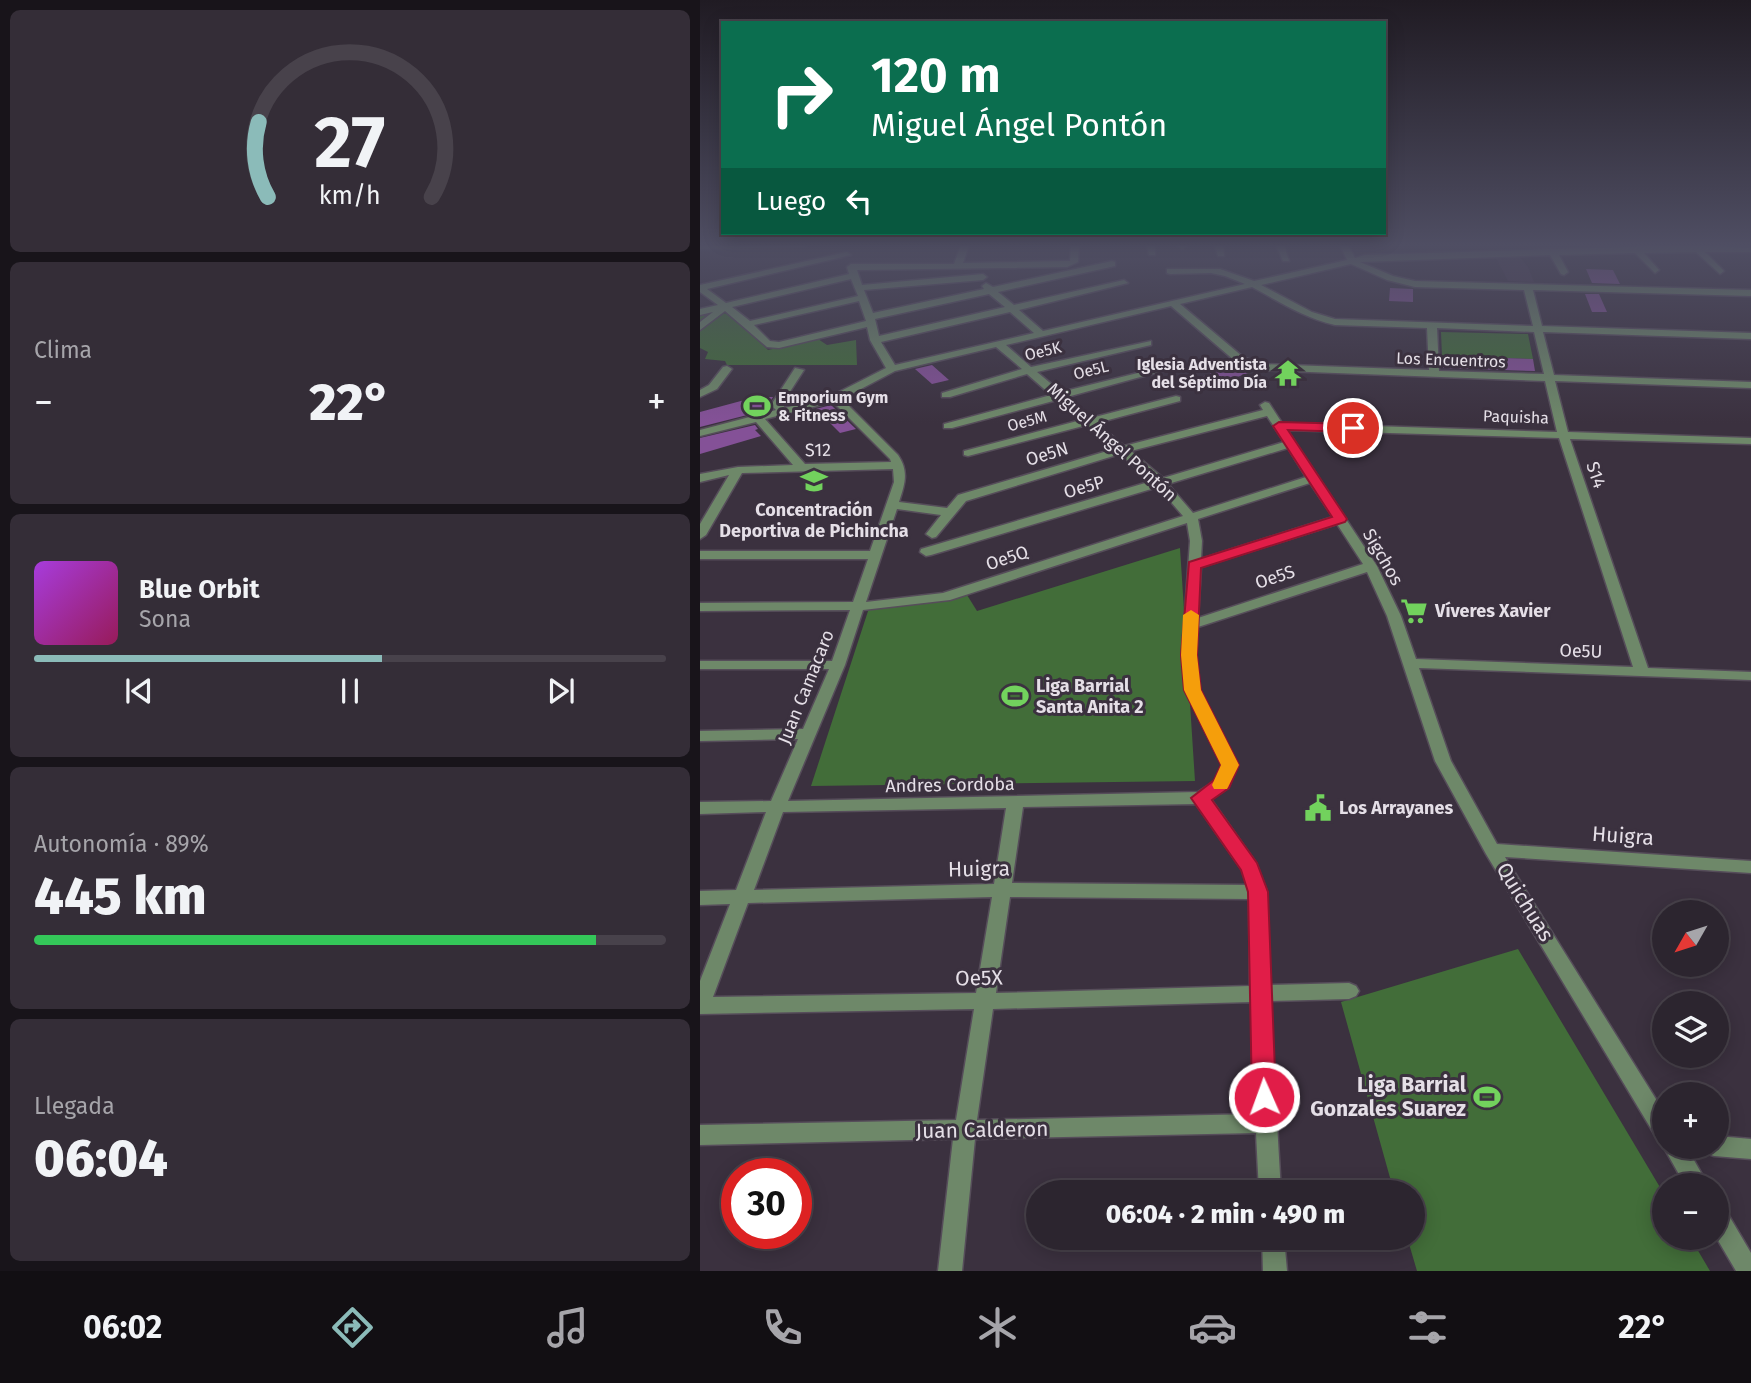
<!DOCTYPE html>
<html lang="es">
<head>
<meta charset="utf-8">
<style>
	:root { --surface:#2c252f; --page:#342d37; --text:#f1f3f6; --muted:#a6a5aa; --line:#48424b; --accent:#8bbbb9 }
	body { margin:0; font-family:"Fira Sans",sans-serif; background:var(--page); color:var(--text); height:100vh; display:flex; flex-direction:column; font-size:26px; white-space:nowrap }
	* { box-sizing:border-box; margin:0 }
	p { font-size:23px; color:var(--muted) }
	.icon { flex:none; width:38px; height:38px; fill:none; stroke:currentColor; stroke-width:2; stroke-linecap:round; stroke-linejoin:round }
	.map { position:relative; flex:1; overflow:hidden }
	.drawer { display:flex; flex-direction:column; gap:10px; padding:10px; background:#18141a; width:700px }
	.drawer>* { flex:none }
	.guide { position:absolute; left:21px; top:21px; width:665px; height:214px; border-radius:0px; box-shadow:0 4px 18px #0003,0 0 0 2px var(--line); background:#0b6e4f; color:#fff; overflow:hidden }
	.needle { width:46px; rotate:231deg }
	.controls { position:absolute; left:952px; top:900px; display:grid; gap:14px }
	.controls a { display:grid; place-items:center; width:77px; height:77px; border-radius:50%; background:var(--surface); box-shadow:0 4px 18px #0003,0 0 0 2px var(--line); font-size:35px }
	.speed { position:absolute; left:21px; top:1158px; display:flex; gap:14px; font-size:35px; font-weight:700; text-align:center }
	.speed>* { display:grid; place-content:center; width:91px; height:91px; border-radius:50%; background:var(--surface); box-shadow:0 4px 18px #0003,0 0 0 2px var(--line); line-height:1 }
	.speed .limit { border:10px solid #d22; background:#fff; color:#111 }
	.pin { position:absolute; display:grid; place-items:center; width:60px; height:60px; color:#fff; margin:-30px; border:4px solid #fff; border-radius:50%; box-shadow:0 2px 7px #0007 }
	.me { position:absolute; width:77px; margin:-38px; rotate:358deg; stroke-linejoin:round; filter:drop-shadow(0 0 5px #0008) }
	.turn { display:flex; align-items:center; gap:24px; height:147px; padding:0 35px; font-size:32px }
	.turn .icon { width:91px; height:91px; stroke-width:2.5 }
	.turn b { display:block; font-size:49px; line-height:60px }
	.then { display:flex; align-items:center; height:66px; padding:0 35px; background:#0003; gap:14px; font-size:26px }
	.big { font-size:52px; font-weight:800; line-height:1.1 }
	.drawer .card { flex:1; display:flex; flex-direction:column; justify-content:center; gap:10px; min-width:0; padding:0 24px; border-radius:10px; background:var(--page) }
	.drawer .dial { align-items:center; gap:0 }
	.dial svg { height:182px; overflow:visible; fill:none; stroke:var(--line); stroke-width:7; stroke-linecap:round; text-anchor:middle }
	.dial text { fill:var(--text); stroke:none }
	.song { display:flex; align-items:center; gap:21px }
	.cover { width:84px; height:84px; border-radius:10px; background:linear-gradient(135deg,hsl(280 70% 55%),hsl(330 70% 35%)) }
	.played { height:7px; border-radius:4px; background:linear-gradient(90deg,var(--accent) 55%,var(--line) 55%) }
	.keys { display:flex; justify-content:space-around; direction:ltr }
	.heat { display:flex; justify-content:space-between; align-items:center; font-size:38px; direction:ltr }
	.charge { height:10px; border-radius:5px; background:linear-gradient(90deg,#34c759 89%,var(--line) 0) }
	.trip { position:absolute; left:326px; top:1180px; width:399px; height:70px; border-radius:35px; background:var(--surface); box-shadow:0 4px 18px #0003,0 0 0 2px var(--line); font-weight:800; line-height:70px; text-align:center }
	.dock { display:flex; height:112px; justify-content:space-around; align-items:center; background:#120f13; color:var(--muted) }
	.dock .icon { width:49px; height:49px }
	.dock .selected { color:var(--accent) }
	.dock b { font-size:32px; color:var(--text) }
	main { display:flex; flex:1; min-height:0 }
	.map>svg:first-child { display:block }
	.built { fill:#47394c }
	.green { fill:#426d39 }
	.building { fill:#845197 }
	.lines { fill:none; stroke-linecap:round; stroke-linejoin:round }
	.minor-casing { stroke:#564d5a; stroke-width:3 }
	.tertiary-casing { stroke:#564d5a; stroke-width:3 }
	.minor { fill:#6e8869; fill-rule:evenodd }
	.tertiary { fill:#6e8869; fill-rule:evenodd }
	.route { fill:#e11d48; stroke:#92132f; stroke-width:2 }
	.slow { fill:#f59e0b }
	.labels { text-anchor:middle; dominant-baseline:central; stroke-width:6; stroke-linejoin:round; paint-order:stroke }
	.far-street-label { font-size:16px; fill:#e5dfe7; stroke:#3b313f }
	.far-poi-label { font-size:16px; font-weight:bold; fill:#e5dfe7; stroke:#3b313f; text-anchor:end }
	.street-label { font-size:18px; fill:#e5dfe7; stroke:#3b313f }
	.poi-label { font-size:18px; font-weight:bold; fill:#e5dfe7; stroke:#3b313f; text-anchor:start }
	.near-street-label { font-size:21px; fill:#e5dfe7; stroke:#3b313f }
	.near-poi-label { font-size:21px; font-weight:bold; fill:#e5dfe7; stroke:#3b313f; text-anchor:end }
</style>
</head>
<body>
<main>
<section class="drawer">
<div class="card dial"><svg viewBox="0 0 100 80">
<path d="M14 69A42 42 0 1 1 86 69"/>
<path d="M14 69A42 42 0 0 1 10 36" stroke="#8bbbb9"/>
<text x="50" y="56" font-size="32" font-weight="700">27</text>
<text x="50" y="72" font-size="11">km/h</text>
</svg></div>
<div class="card"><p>Clima</p>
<div class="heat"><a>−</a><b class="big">22°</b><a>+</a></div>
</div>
<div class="card">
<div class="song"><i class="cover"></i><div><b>Blue Orbit</b><p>Sona</p></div></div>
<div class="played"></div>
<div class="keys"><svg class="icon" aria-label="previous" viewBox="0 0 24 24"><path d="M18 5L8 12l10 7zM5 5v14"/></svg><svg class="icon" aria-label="pause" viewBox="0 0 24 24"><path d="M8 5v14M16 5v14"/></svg><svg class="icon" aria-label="next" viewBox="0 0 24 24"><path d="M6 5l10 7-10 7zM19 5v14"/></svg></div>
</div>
<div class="card"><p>Autonomía · 89%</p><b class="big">445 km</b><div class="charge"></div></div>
<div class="card"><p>Llegada</p><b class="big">06:04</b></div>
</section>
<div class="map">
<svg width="1051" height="1271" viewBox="0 0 1051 1271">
	<rect width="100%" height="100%" fill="#3b313f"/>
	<path class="built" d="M818,255L828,267L834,282L808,281L795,256Z"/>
	<path class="green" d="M12,312L30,314L68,350L118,339L127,345L156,340L157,365H27L25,361L5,359L8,352L0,348V315Z
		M741,332L828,334L833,359L742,356Z
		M480,548L495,781L111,786L170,605L267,595L277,611Z
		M818,949L964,1194V1237H990L1010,1271H717L707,1237H712V1192H694L641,1002Z"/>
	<path class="building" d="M886,269L913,270L920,284L892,283Z
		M690,288L713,289V302L689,301Z
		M885,294H899L907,312H892Z
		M742,356L833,359L835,371L743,368Z
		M232,365L249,380L232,384L215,369Z
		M531,366L548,373L500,391L474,387Z
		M64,397H73L68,405L71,409L0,427V412L52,398Z
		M131,405L156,429L140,433L116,409Z
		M55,425L58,429L55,430L61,436L0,454V438Z"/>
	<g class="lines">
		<defs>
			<path id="minor" d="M261,245H269L263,263L367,261H370L371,245H379L378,262L367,267L157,270L162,285L283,274L287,277L283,280L164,290L173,313L284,289L282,286L286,283L293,287L412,261L415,262V266L298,292L314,305L424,280L428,283L319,310L343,331L545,284L525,276L511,273L470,274L467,273V269H520L554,281L647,260L640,245H648L655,258L665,255L991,245L1051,248V252H1005L1024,271L1020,274L996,252L944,253L959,270L955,273L935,253L859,255L868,272L864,275L861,274L850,255L660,262L693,276L715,281L1051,290V296L833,290L842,326L1051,333V339L843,332L854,375L1051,382V388L855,381L868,432L1051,438V444L870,439L948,668L1051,672V680L719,668L751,761L797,844L1051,861V873L805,857L964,1112V1139L956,1137L786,854L735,761L687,616L667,572L498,627L496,655L499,690L538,765L528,788L511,799L556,863L567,892L569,985L649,983L656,986L659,991L656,996L649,999L570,1001L581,1192H559L556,1133L275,1139L262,1271H238L253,1139L0,1145V1125L256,1120L274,1009L0,1014V981L30,904L0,905V891L36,890L66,812L0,814V802L71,801L98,739L0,741V731L103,729L129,669H0V661H132L150,610L0,611V603L153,602L168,559H0V551H170L194,482L193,469L42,473L6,535L0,539V524L29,475L0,482V474L38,467L93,465L56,422L0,436V430L76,410L71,405L95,368L104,370L82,404L85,408L131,396L186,368L170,340L167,327L79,348L67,347L25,311L0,330V322L13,312L0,315V309L18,305L0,292V285L147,252L151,255L7,289L26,303L149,274L147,267L151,264H254ZM651,264L687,280L715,287L824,290L833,326L635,319L612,312L561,285ZM151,279L158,296L50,321L32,307ZM552,287C580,302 604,318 635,325L727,328L729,370L560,364L543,357L480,304ZM289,294L305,307L179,336L175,319ZM159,301L166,321L79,342L70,341L54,325ZM471,306L535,361L559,370L845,381L857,432L582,423L569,403L565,402L560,405L563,410L424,446L397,423L480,401V397L476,396L391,418L367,397L466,370V366L361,392L337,372L451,345V341L331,367L306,345ZM310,312L334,333L195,365L181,342ZM737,328L834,332L844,374L739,371ZM296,347L322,369L242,393V397H250L327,374L351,395L244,424V428H252L357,400L381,420L264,451V455L268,456L387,425L414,449L258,495L247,508L199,502C205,484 209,471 198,455L142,399L195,371ZM133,402L190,459L191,462L105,464L65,419ZM567,416L584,442L463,478L431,451ZM587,430L859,438L933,667L716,659L701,616L677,566ZM588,448L606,477L493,513L468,484ZM420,454L452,481L221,549L220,552L226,556L231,555L458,487L483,516L243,593L166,602L197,509L241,515L226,534L232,538L236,537L266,501ZM610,483L633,517L501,559L502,541L498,519ZM487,523L490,541L482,655L485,690L522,765L515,781L498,792L88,801L145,665L163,610L250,600ZM637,524L663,564L498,618L501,567ZM496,804L542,870L547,885L312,883L323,807ZM306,808L294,884L54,890L83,812ZM292,897L276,993L13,997L48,903ZM310,897L549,899L550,986L296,993ZM551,1002L556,1114L277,1120L293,1009Z
				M447,245H455V255H449Z
				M477,245H485L486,247L482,249Z
				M515,245H523L524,256H518Z
				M576,245H584L589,261H583Z
				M27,366L32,369L17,389L0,397V390L9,385L23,367Z
				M1017,1136L1051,1139V1159L1014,1156L1006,1153L1003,1146H1017Z
				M964,1144V1146H986L1008,1185H985L963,1146Z
				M1017,1206L1025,1209L1051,1253V1271H1036L1016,1237Z
				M562,1237H584L587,1271H563Z"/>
			<path id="tertiary" d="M0,245H107L103,247L0,249Z"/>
		</defs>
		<use href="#minor" class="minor-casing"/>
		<use href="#tertiary" class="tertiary-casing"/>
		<use href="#minor" class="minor"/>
		<use href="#tertiary" class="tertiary"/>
	</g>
	<linearGradient id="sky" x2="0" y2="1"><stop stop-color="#201b23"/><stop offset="0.58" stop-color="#4f4e63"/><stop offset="1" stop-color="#4f4e63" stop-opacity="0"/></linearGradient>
	<rect width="1051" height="423" fill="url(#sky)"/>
	<path class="route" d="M579,422L653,424L659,428L653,432L588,430L647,519L645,522L501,568L497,655L501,690L539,765L529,788L512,800L557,863L568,892L576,1097L572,1104L564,1107L555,1104L552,1097L548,892L541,870L491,798L514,780L521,765L484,690L481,655L489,562L632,517L573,426Z"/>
	<path class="slow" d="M491,610L499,615L497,655L501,690L539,765L527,789H514L512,785L521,765L484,690L481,655L483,615Z"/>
	<defs>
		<symbol id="temple-bare" viewBox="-9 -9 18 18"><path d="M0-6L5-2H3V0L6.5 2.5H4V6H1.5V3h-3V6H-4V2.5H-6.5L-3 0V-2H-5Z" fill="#72d25d" stroke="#3b313f" stroke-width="2.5" paint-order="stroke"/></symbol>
		<symbol id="stadium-bare" viewBox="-9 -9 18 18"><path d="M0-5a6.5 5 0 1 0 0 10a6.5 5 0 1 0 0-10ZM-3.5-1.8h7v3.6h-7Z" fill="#72d25d" stroke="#3b313f" stroke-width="2.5" paint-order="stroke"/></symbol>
		<symbol id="school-bare" viewBox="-9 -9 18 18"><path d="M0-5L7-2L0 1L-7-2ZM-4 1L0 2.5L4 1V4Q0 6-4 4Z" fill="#72d25d" stroke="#3b313f" stroke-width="2.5" paint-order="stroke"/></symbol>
		<symbol id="supermarket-bare" viewBox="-9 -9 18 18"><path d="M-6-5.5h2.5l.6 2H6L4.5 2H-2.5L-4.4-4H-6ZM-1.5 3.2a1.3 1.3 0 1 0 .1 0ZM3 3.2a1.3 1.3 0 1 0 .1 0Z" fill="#72d25d" stroke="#3b313f" stroke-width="2.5" paint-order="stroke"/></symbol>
		<symbol id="civic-bare" viewBox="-9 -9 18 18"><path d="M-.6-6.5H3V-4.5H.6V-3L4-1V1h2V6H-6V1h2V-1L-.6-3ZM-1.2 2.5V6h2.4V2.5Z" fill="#72d25d" stroke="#3b313f" stroke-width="2.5" paint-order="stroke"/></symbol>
	</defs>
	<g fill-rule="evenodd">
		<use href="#temple-bare" x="569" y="354" width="38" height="38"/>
		<use href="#stadium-bare" x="38" y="387" width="38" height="38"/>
		<use href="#school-bare" x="95" y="462" width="38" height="38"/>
		<use href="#supermarket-bare" x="695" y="592" width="38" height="38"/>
		<use href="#stadium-bare" x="296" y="677" width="38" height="38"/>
		<use href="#civic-bare" x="599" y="789" width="38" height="38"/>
		<use href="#stadium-bare" x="768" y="1078" width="38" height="38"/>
	</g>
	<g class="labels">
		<g class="far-street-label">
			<text transform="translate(343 351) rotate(-14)">Oe5K</text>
			<text transform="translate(751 360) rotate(2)">Los Encuentros</text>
			<text transform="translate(391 370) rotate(-14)">Oe5L</text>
			<text transform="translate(816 417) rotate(2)">Paquisha</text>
			<text transform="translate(327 421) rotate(-15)">Oe5M</text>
		</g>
		<g class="far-poi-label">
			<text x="567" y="364">Iglesia Adventista<tspan x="567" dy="18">del Séptimo Día</tspan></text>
			<text x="78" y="397" text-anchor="start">Emporium Gym<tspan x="78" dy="18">&amp; Fitness</tspan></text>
		</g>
		<g class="street-label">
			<text transform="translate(412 442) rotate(42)">Miguel Ángel Pontón</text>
			<text transform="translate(118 450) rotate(-1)">S12</text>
			<text transform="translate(347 454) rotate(-17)">Oe5N</text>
			<text transform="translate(896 475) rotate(71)">S14</text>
			<text transform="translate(384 487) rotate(-16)">Oe5P</text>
			<text transform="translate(683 557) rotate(60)">Sigchos</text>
			<text transform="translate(307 558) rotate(-18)">Oe5Q</text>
			<text transform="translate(575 577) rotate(-18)">Oe5S</text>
			<text transform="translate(881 651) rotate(2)">Oe5U</text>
			<text transform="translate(106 687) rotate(-68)">Juan Camacaro</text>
			<text transform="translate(250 785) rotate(-1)">Andres Cordoba</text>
		</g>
		<g class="poi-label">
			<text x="114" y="510" text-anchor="middle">Concentración<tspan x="114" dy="21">Deportiva de Pichincha</tspan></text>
			<text x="735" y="611">Víveres Xavier</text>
			<text x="336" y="686">Liga Barrial<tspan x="336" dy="21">Santa Anita 2</tspan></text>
			<text x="639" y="808">Los Arrayanes</text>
		</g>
		<g class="near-street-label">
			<text transform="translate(923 836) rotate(4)">Huigra</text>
			<text transform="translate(279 869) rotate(-1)">Huigra</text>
			<text transform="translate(825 902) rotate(58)">Quichuas</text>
			<text transform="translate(279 978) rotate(-1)">Oe5X</text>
			<text transform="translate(282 1130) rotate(-1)">Juan Calderon</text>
		</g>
		<g class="near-poi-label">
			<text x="766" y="1085">Liga Barrial<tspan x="766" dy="24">Gonzales Suarez</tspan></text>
		</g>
	</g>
</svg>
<div class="controls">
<a><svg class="needle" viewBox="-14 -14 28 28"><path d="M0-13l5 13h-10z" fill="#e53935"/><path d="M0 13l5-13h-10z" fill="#a6a5aa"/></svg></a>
<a><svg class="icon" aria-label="layers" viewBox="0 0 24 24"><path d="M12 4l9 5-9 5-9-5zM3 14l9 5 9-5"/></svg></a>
<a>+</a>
<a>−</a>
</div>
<div class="speed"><div class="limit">30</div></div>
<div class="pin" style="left:653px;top:428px;background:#d93025"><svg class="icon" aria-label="arrive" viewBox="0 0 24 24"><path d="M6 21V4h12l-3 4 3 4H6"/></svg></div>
<svg class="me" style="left:564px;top:1097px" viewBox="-20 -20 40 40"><circle r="17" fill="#e11d48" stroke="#fff" stroke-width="3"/><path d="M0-11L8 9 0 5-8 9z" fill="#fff"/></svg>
<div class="trip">06:04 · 2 min · 490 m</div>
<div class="guide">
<div class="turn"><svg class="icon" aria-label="right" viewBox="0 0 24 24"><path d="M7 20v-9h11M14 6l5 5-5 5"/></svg><div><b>120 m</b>Miguel Ángel Pontón</div></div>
<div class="then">Luego<svg class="icon" aria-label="left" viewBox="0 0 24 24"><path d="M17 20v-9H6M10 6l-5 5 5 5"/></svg></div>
</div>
</div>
</main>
<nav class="dock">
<b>06:02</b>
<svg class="icon selected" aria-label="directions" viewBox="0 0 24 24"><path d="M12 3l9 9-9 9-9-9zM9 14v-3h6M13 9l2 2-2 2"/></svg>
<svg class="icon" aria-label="music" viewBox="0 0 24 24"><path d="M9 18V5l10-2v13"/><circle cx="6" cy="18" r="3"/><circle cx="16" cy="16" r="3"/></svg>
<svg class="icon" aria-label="phone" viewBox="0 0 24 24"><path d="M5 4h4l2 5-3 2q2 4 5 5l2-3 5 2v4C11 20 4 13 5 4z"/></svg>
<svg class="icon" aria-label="climate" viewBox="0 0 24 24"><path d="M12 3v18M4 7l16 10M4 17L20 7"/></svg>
<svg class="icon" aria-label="car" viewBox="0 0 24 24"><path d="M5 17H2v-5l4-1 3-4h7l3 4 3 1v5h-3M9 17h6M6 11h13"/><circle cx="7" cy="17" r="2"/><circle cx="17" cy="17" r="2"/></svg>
<svg class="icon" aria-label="filters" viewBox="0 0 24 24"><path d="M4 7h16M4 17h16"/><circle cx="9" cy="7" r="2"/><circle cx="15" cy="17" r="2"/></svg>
<b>22°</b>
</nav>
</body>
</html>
